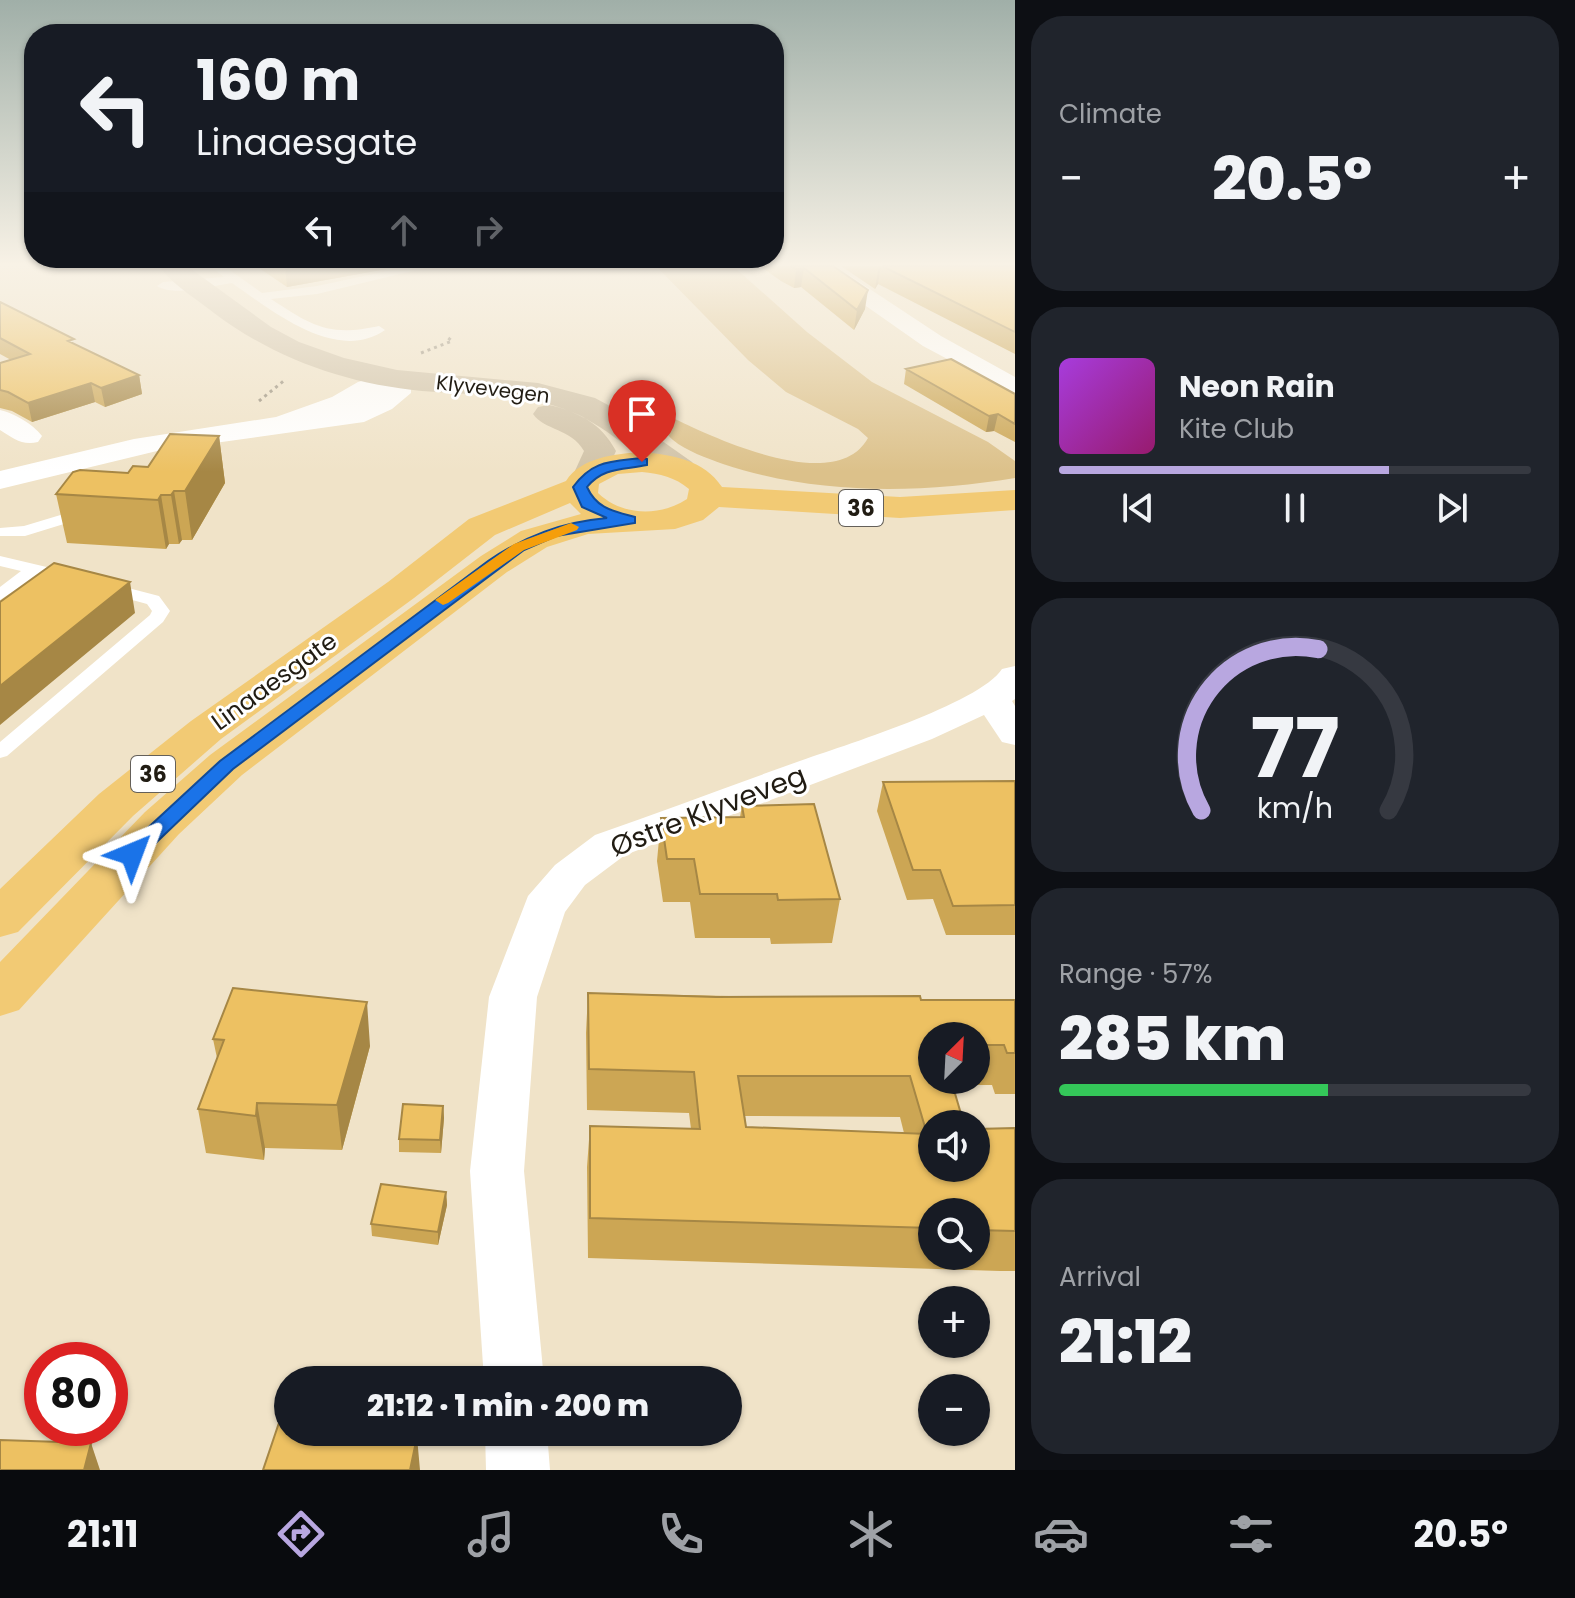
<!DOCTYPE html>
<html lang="en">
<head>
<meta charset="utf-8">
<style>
	:root { --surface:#171b24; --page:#20242c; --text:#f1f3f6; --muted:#9ea1a6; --line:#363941; --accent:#b8a7e0 }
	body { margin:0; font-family:Poppins,sans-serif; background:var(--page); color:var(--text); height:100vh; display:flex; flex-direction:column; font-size:30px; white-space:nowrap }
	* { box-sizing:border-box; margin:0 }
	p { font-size:26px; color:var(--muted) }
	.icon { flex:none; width:44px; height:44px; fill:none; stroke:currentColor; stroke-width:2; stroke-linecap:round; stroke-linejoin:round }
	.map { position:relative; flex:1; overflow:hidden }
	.drawer { display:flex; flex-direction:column; gap:16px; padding:16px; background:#0d0f14; width:560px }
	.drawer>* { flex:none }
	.banner { position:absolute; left:24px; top:24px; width:760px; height:244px; border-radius:32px; box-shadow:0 2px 6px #0004; background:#171b24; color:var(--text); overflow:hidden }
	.needle { width:52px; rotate:24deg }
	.controls { position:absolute; left:918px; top:1022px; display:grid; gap:16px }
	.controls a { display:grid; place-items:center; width:72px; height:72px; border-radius:50%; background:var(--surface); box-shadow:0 2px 6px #0004; font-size:40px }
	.speed { position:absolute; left:24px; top:1342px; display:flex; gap:16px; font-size:40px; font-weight:700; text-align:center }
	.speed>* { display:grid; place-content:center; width:104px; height:104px; border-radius:50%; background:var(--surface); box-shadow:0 2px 6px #0004; line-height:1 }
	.speed .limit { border:12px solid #d22; background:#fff; color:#111 }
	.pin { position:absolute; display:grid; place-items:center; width:68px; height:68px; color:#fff; margin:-82px -34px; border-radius:50% 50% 50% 0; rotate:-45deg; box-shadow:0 0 8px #0007 }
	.pin .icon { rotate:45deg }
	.me { position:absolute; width:88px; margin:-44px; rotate:44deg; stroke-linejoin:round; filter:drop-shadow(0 0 6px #0008) }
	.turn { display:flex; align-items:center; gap:28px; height:168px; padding:0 40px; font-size:36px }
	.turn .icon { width:104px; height:104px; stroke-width:2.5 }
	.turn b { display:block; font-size:56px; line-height:68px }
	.lanes { display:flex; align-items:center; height:76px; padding:0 40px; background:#0003; justify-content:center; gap:40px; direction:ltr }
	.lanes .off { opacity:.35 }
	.big { font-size:60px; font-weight:800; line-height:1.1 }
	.drawer .card { flex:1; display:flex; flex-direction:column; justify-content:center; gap:12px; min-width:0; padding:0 28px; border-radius:32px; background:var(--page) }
	.drawer .dial { align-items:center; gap:0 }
	.dial svg { height:208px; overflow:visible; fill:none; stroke:var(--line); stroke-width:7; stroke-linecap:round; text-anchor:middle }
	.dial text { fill:var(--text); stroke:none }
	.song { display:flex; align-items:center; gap:24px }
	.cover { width:96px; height:96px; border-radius:12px; background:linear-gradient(135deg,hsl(280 70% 55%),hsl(320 70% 35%)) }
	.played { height:8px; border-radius:4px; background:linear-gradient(90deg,var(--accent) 70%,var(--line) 70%) }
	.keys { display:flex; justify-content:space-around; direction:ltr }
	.heat { display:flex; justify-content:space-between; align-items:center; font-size:44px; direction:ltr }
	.charge { height:12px; border-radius:6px; background:linear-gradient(90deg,#34c759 57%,var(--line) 0) }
	.trip { position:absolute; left:274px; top:1366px; width:468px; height:80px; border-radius:40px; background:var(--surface); box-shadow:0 2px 6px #0004; font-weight:800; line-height:80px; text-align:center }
	.tabs { display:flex; height:128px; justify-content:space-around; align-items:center; background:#090b0e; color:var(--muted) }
	.tabs .icon { width:56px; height:56px }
	.tabs .selected { color:var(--accent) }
	.tabs b { font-size:36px; color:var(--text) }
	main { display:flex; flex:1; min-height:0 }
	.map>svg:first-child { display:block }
	.green { fill:#dcc18a }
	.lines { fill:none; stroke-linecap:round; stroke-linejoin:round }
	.path { stroke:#988e7b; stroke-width:3; stroke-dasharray:3 4; stroke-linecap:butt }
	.service { fill:#fff; fill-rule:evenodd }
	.minor { fill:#fff; fill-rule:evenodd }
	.secondary { fill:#d1c3a8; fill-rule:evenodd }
	.trunk { fill:#f2ca74; fill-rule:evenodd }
	.wall { fill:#cca654; fill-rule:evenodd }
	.shaded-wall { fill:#a68745 }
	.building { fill:#edc162; stroke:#a68745; stroke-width:2; fill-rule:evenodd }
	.route { fill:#1a73e8; stroke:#114b97; stroke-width:2 }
	.slow { fill:#f59e0b }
	.labels { text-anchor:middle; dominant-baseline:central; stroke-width:6; stroke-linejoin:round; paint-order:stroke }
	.far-street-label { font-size:20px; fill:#211c13; stroke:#fff }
	.shield { fill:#fff; stroke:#64605a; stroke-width:2 }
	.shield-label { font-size:22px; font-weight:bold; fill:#211c13 }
	.street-label { font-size:24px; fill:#211c13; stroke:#fff }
	.near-street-label { font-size:28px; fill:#211c13; stroke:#fff }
</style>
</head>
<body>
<main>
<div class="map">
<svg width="1015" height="1470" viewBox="0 0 1015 1470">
	<rect width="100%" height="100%" fill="#f0e3c8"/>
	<path class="green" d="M656,266H733L807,332L872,382L988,442L1015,461V478C919,494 815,495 723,464C707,458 686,451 673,440C667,435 662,427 656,421L671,417C714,438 836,496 868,438L858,429L786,392L748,360Z"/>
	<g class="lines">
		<path class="path" d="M421,353L452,341L447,337
			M259,401L286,379"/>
		<path class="service" d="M210,266H224L262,293L317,286L411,266H433L317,294L271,299C312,326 329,337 379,326L385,330C336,364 271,310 232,283C211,286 175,297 157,286L163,282L224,277Z
			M87,507L93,509V515L25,536H0V528L24,526Z
			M0,556L72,573L75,577L66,582L38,575L0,600V587L21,571L0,566Z
			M109,583L159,596L170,611L163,622L7,756L0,758V742L150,615L152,611L147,604L103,592L100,588Z"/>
		<path class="minor" d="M809,266H835L941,336L1015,377V395L923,346Z
			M398,371L407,374L411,379V393L392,409L364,422L157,451L0,489V471L134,439L276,417L332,397L358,382Z
			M0,410C14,413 33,424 42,436L38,442C22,446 13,438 0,430Z
			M1015,666V699L1012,701L1015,706V745L1002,742L984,715L932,739L625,855L585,885L565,912L537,997L524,1171L544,1380H484L470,1171L489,997L528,896L555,865L595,835C663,811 730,786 797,762C842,746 979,704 1002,669Z
			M485,1432H547L550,1470H486Z"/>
		<path class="secondary" d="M159,266H187L271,327L299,342L344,358L397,370L538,383L595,398L621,412L692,462L697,469L692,476L680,479L668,476C630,452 600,419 555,406C513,393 466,395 422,391C347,384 275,359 214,313C197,299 171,284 159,266Z
			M549,405C579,412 601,423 616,451L603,480L591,483L579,480L574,473L584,451C571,428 545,431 533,414L538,407Z"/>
		<path class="trunk" d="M642,452C673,455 704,460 722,487L900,497L1015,490V510L900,518L719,507L703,520L675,529L588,534L547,547L507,572L242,775L179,834L19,1010L0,1016V962L145,812L210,755L481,556L521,531L581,514L570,503L495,535L414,598L221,739L133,816L18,932L0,937V889L99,794L191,721L388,582L469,519L566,481C581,457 616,454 642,452ZM642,472C660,474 675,477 689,489L687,499C660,517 622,516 598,493L599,484L618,474Z"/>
	</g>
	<path class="wall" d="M256,266H403L287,287Z
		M760,266H833L865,309L854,330L801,287L794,288L781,281Z
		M841,266H1015V354L878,284L875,289Z
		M0,302L75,344L139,375L142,394L105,407L95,402L32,422L12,411L0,408V363L11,360L0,354Z
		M906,369L1015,394V442L994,431L986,432L904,384Z
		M219,436L225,483L192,540H182L179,544H169L166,549L67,543L56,494L148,467Z
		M1015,781V935H946L933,899L907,900L877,811L883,782Z
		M742,806L840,899L832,943L771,944L770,938H695L690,902H663L657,861L661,818L740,817Z
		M588,993L921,1000H1015V1094H995L992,1085H953L932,1168L1015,1128V1271H1000L588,1258L587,1167L590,1126L691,1129L689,1113L587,1110L586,1033ZM932,1036H976V1080H932ZM745,1116L900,1117L904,1133L746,1127ZM932,1212H976V1256H932Z
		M213,1039L370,1046L342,1150L265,1148L264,1160L206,1153L198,1109L217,1058Z
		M443,1106L444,1118L441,1153L399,1152V1139Z
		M446,1192L447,1205L438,1245L372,1236L371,1224Z"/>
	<path class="shaded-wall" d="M285,266H403L287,287Z
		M881,266L878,284L875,289L878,270Z
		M804,268L801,287L794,288L796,269Z
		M868,290L865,309L854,330L857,310Z
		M139,375L142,394L105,407L101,388Z
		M91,383L95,402L32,422L28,403Z
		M998,414L994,431L986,432L989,416Z
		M219,436L225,483L192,540L185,491Z
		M174,491L182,540L179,544L171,495Z
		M161,495L169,544L166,549L158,500Z
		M130,582L135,613L0,725V686Z
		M367,1002L370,1046L342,1150L337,1105Z
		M257,1103L265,1148L264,1160L256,1116Z
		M443,1106L444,1118L441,1153L440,1140Z
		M446,1192L447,1205L438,1245V1232Z
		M417,1437L420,1470H410Z
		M91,1443L100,1470H84Z"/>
	<path class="building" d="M790,266H833L868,290L857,310L804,268L796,269Z
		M882,266H1015V332Z
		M0,302L74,339L68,341L139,375L101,388L91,383L28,403L8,392L0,390V363L30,354L0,338Z
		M951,359L1015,394V424L998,414L989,416L906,369Z
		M170,434L219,436L185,491H174L171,495H161L158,500L56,494L73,472L80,470L128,473L133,466L148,467Z
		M54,563L130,582L0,686V602Z
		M1015,781V905L953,906L940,870H913L883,782Z
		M814,804L840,899L778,900L777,894H700L694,859H667L661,818L744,817L742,806Z
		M233,988L367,1002L337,1105L257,1103L256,1116L198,1109L224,1040L213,1039Z
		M588,993L716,997L920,996L921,1000H1015V1053H1007L1004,1045H976V1036H932V1080H951L964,1124H932V1168H976V1129L1015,1128V1231L976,1230V1212H932V1228L590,1218V1126L700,1129L694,1072L589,1069ZM738,1076H910L927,1134L746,1127Z
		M403,1104L443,1106L440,1140L399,1139Z
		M381,1184L446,1192L438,1232L371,1224Z
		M285,1405L288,1406V1432H398L417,1437L410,1470H263Z
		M0,1440L91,1443L84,1470H0Z"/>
	<linearGradient id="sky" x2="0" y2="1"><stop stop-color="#a0afa8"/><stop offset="0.56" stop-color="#f8f2e6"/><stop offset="1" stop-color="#f8f2e6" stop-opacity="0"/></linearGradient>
	<rect width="1015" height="472" fill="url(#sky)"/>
	<path class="route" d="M642,458L647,459V465C623,470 603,467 587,487C597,509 613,511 635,517V523L556,536L524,550L233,769L139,859H125L122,854L125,849L220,761L488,561C525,536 562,522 607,518L582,507L573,487C593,460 610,462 642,458Z"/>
	<path class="slow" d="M571,523L579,527L577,530L524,550L448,603L443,605L435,600L514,544Z"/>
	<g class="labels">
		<g class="far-street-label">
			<text transform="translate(493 389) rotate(7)">Klyvevegen</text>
		</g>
		<g class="shield">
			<rect x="839" y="490" width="44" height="36" rx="6"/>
			<rect x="131" y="756" width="44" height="36" rx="6"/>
		</g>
		<g class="shield-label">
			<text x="861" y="508">36</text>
			<text x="153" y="774">36</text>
		</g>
		<g class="street-label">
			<text transform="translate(274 681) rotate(-36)">Linaaesgate</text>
		</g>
		<g class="near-street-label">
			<text transform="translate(708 811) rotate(-21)">Østre Klyveveg</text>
		</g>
	</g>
</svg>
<div class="controls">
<a><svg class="needle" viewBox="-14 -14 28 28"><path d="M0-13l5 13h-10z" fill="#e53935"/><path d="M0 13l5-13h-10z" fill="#9ea1a6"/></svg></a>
<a><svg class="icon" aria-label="sound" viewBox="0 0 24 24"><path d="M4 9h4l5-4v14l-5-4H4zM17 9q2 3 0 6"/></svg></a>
<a><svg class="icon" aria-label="search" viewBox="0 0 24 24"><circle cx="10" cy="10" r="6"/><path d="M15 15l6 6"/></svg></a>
<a>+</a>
<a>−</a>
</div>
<div class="speed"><div class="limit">80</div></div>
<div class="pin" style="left:642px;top:462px;background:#d93025"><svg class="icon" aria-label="arrive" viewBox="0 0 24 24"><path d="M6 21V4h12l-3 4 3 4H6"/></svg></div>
<svg class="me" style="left:132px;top:854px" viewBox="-20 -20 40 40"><path d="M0-17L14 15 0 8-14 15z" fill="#1a73e8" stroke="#fff" stroke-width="4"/></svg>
<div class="trip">21:12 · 1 min · 200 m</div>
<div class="banner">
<div class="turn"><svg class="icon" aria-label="left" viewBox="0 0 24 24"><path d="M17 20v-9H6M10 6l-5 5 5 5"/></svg><div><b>160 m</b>Linaaesgate</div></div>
<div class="lanes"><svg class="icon" aria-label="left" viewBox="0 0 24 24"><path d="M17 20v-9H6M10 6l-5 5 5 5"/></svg><svg class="icon off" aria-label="ahead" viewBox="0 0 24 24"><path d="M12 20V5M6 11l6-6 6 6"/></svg><svg class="icon off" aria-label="right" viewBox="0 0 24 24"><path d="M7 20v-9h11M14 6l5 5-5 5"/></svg></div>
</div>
</div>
<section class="drawer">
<div class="card"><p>Climate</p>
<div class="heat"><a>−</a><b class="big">20.5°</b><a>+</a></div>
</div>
<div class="card">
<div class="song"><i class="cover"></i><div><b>Neon Rain</b><p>Kite Club</p></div></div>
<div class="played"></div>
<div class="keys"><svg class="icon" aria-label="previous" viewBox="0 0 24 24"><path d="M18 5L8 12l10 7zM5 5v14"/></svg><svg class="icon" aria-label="pause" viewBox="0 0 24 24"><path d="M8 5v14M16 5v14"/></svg><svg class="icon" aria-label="next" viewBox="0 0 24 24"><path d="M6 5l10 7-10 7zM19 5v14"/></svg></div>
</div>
<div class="card dial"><svg viewBox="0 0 100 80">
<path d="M14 69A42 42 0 1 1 86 69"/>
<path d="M14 69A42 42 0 0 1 59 7" stroke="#b8a7e0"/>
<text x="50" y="56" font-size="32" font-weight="700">77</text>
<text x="50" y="72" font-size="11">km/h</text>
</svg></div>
<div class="card"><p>Range · 57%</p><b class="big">285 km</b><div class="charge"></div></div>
<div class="card"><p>Arrival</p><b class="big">21:12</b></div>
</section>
</main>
<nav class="tabs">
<b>21:11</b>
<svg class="icon selected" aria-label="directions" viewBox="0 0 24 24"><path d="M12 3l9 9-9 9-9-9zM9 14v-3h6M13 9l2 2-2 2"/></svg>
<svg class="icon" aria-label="music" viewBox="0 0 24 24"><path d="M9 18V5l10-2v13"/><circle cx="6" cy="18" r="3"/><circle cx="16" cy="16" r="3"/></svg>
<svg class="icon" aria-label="phone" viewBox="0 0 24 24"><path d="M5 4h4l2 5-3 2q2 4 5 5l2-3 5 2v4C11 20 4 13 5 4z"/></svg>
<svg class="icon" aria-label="climate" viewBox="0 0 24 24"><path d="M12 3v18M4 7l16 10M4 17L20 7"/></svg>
<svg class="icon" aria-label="car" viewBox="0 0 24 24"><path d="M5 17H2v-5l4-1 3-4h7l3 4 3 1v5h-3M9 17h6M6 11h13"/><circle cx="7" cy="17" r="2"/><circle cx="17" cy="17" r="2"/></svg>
<svg class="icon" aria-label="filters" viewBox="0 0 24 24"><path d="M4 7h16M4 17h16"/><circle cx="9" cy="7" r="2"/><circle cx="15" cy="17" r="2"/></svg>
<b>20.5°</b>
</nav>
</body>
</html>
